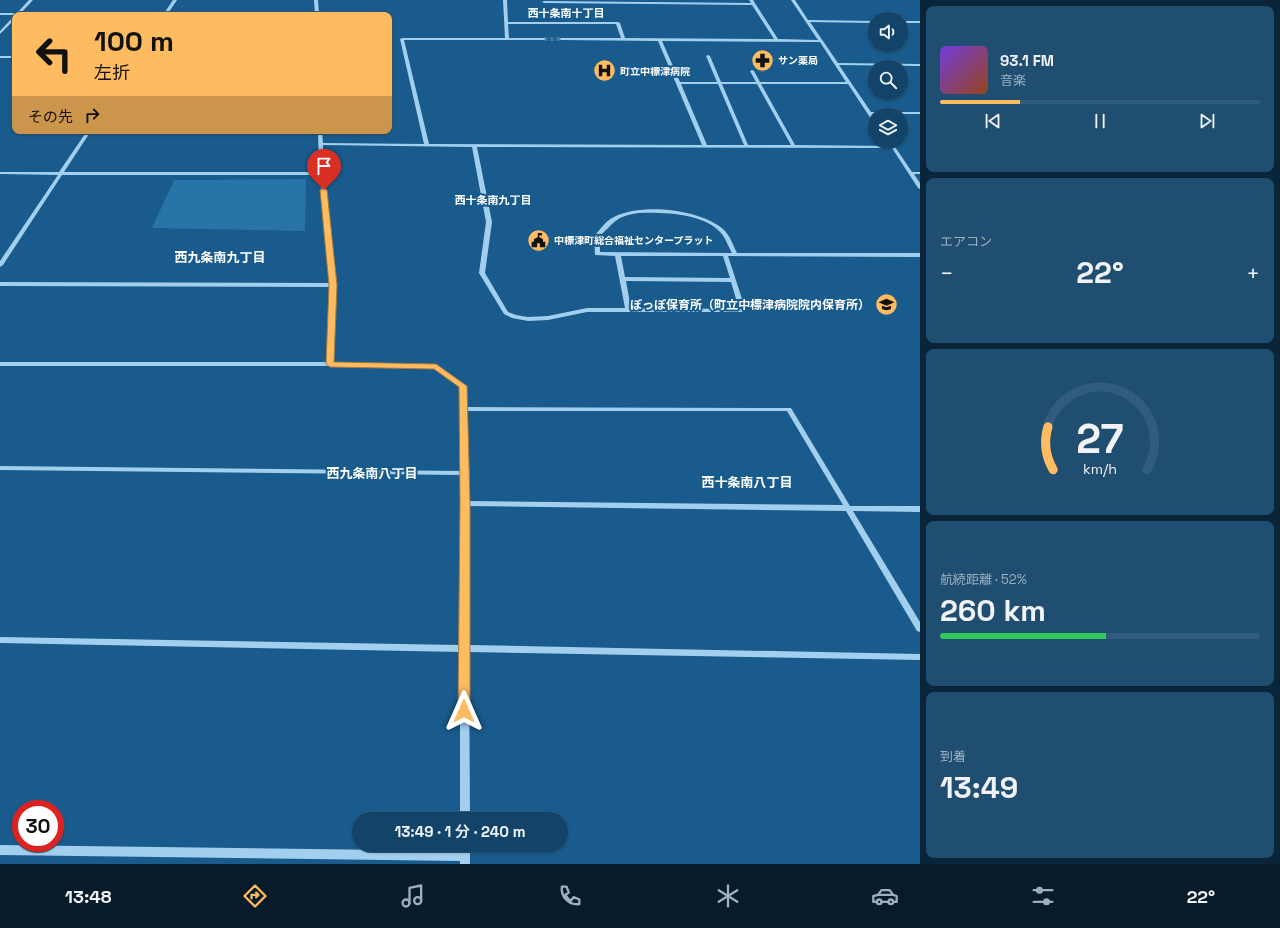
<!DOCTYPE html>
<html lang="ja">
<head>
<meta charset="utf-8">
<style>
	:root { --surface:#124469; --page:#1f4e71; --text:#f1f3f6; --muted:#9cb0c0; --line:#315c7d; --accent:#ffbb60 }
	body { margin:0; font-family:"Space Grotesk","Noto Sans JP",sans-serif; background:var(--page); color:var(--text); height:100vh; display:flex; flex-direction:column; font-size:15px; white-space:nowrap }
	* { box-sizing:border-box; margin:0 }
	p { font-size:13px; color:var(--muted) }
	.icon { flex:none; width:22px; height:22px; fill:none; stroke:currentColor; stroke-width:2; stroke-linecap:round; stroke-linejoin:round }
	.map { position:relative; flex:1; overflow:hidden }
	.drawer { display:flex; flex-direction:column; gap:6px; padding:6px; background:#0a253a; width:360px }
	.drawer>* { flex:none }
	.hud { position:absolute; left:12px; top:12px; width:380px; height:122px; border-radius:8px; box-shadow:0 1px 3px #0004,0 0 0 1px var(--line); background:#ffbb60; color:#111; overflow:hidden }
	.fabs { position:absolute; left:868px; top:12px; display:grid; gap:8px }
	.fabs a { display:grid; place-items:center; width:40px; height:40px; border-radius:50%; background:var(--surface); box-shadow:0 1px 3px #0004,0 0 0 1px var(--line); font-size:20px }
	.speed { position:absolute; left:12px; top:800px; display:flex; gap:8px; font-size:20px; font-weight:700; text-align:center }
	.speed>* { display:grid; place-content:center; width:52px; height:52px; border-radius:50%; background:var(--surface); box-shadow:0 1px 3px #0004,0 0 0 1px var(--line); line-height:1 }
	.speed .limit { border:6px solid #d22; background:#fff; color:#111 }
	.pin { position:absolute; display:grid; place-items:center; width:34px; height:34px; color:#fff; margin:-41px -17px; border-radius:50% 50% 50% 0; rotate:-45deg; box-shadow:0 0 4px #0007 }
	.pin .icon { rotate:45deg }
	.me { position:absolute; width:44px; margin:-22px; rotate:0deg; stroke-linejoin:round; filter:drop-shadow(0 0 3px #0008) }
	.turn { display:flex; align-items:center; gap:14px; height:84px; padding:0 16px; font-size:18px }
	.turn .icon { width:52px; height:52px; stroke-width:2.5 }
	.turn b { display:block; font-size:28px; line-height:34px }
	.then { display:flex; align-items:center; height:38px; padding:0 16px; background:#0003; gap:8px; font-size:15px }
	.big { font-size:30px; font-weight:600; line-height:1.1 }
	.drawer .card { flex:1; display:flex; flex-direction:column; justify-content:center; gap:6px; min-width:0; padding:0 14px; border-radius:8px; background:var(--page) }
	.drawer .dial { align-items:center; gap:0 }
	.dial svg { height:104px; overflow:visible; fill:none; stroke:var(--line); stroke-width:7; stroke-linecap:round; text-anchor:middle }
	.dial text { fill:var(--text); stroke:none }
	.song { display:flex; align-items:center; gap:12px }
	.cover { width:48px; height:48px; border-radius:6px; background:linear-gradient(135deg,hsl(260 70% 55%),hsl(20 70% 35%)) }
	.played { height:4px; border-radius:2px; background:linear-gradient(90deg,var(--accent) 25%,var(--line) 25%) }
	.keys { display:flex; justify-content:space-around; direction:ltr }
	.heat { display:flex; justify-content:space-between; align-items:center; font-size:22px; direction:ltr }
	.charge { height:6px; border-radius:3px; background:linear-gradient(90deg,#34c759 52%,var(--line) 0) }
	.trip { position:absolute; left:352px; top:812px; width:216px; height:40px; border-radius:20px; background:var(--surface); box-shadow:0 1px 3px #0004,0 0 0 1px var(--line); font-weight:600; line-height:40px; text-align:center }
	.dock { display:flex; height:64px; justify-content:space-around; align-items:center; background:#071b2a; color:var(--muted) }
	.dock .icon { width:28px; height:28px }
	.dock .active { color:var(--accent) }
	.dock b { font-size:18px; color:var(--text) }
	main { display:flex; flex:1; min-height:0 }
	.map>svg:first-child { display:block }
	.green { fill:#2874a9 }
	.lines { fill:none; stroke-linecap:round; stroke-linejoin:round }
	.minor-tunnel { stroke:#3b749d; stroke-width:4; stroke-dasharray:4 2; stroke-linecap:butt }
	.minor { fill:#a3cfee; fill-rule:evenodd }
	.route { fill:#ffbb60; stroke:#a67a3e }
	.labels { text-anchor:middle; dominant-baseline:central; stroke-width:4; stroke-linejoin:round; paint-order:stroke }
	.far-poi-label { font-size:10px; font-weight:bold; fill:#fff; stroke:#185b8c; text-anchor:start }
	.far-neighbourhood-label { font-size:11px; font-weight:bold; fill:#fff; stroke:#185b8c }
	.poi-label { font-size:12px; font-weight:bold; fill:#fff; stroke:#185b8c; text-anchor:end }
	.neighbourhood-label { font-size:13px; font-weight:bold; fill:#fff; stroke:#185b8c }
</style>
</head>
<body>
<main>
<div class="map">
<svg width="920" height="864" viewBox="0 0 920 864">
	<rect width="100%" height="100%" fill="#185b8c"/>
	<path class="green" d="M306,179L305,231L152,228L174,180Z"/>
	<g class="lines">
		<path class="minor-tunnel" d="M544,39H561"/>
		<path class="minor" d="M29,0H33L19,15H0V13H17Z
			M173,0H177L167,15H163Z
			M314,0H318L319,15H315Z
			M503,0H507L508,22H618L620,23L625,38L774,39L752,5L544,3L542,2L544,1L751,3L749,0H753L778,39L818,40L791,0H795L808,20L875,21V23L810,22L838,63L920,64V66L839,65L871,112H920V114H873L875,118V122H873L848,84H761L795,145L890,146L887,141H891L912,172H920V174H914L920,183V189L918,188L892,148L477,147L492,222L485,273L508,312L516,315L528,317L548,316L587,308H625L615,256L595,255L594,236C600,230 606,220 614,217C642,203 699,209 723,229C730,235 733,245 737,253H920V257L728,256L746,311L745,312H587L548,320L528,321L512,318L504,314L479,273L486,222L472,147L323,145L324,174L336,285L333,362L437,365L466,386V407L791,408L850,506H920V512L853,511L920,622V632L917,631L846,511L467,506L469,645L920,654V660L469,652L470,819H460V652L0,643V637L460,645V475L0,470V466L460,471V387L435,369L330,366H0V362H327L330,287L0,286V282L330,283L320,175H62L3,265L0,267V261L58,175L0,174V172H59L87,131H91L64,172H319L318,131H322L323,143L424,144L400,39L402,38H505ZM508,24H616L621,38H561L559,39L561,40L658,41L702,145L429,144L404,40H544L546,39L544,38H509ZM662,41L820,42L846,82H760L754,71L752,70L750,71L756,82H721L710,56L708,55L706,56L717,82H680ZM681,84H718L744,145H707ZM722,84H757L791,145H748ZM638,213C663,212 704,213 721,233C726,239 728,246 732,253L600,252V236C616,221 615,217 638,213ZM621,256H723L730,278L625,277ZM626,281L731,282L739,309L631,308ZM467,411H787L843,505L467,501Z
			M14,16H15V19L0,34V31Z
			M901,21H920V23H901Z
			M0,56H15V58H0Z
			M0,845L460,851V845H470V864H460V861L0,855Z"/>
	</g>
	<path class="route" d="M324,188L327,190L337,285L334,362L436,364L467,386L470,503V711L468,715L464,716L460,715L458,711L460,503L459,387L434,369L330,367L326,364L329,285L320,190Z"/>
	<defs>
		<symbol id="pharmacy-disc" viewBox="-11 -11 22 22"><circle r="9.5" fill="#ffbb60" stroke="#185b8c"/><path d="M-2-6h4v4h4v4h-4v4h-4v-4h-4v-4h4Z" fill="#111"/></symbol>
		<symbol id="hospital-disc" viewBox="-11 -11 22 22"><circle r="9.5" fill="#ffbb60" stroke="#185b8c"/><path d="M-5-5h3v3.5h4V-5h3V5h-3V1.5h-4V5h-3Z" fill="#111"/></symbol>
		<symbol id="civic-disc" viewBox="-11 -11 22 22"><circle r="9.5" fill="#ffbb60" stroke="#185b8c"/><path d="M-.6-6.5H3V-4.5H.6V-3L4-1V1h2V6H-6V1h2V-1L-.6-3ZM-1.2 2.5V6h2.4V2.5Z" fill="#111"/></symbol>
		<symbol id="school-disc" viewBox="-11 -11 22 22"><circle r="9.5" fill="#ffbb60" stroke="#185b8c"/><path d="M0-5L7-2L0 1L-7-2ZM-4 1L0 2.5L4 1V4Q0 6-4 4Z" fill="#111"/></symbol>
	</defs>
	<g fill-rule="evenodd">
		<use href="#pharmacy-disc" x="750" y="48" width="25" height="25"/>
		<use href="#hospital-disc" x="592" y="58" width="25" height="25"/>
		<use href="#civic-disc" x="526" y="228" width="25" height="25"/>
		<use href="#school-disc" x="874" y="292" width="25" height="25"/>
	</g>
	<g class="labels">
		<g class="far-poi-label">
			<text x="778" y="60">サン薬局</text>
			<text x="620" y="71">町立中標津病院</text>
			<text x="554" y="240">中標津町総合福祉センタープラット</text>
		</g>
		<g class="far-neighbourhood-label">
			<text x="566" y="13">西十条南十丁目</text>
			<text x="493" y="200">西十条南九丁目</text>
		</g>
		<g class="poi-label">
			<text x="870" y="305">ぽっぽ保育所（町立中標津病院院内保育所）</text>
		</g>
		<g class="neighbourhood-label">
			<text x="220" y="257">西九条南九丁目</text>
			<text x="372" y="473">西九条南八丁目</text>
			<text x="747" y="482">西十条南八丁目</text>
		</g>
	</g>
</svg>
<div class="fabs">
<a><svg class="icon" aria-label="sound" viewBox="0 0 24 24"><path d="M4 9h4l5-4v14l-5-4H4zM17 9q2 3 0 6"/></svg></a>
<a><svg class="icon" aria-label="search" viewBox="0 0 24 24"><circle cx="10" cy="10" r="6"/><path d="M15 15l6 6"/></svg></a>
<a><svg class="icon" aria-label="layers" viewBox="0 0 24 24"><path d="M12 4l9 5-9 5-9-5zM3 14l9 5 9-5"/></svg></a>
</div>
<div class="speed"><div class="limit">30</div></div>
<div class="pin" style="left:324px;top:190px;background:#d93025"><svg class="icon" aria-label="arrive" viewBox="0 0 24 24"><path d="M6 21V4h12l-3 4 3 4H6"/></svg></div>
<svg class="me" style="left:464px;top:711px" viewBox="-20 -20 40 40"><path d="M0-17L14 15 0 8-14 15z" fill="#ffbb60" stroke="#fff" stroke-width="4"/></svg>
<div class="trip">13:49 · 1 分 · 240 m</div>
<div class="hud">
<div class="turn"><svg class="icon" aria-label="left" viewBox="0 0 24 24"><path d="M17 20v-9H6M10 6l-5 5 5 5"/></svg><div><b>100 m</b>左折</div></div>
<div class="then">その先<svg class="icon" aria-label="right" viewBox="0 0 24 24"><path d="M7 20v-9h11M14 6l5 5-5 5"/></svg></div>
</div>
</div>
<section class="drawer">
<div class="card">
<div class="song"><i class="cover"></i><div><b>93.1 FM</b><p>音楽</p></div></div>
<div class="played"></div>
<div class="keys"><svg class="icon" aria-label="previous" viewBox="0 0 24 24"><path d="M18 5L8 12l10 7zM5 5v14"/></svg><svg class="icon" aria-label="pause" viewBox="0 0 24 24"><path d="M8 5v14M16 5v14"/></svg><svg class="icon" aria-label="next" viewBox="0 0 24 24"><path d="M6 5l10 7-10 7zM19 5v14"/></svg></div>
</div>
<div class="card"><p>エアコン</p>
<div class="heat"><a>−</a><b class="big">22°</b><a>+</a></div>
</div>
<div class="card dial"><svg viewBox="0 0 100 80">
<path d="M14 69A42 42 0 1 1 86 69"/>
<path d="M14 69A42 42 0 0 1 10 36" stroke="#ffbb60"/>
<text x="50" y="56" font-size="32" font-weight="700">27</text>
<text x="50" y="72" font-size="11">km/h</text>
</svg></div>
<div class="card"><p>航続距離 · 52%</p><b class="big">260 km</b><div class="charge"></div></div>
<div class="card"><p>到着</p><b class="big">13:49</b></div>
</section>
</main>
<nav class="dock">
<b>13:48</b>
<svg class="icon active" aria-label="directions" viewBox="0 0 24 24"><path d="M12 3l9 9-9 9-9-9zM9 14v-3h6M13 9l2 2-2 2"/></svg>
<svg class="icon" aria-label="music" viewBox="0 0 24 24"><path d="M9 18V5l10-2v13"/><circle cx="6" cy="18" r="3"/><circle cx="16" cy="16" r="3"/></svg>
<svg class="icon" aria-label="phone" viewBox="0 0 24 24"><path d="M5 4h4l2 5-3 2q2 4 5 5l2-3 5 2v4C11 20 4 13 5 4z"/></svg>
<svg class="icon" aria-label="climate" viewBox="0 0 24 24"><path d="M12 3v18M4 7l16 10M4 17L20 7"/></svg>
<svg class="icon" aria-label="car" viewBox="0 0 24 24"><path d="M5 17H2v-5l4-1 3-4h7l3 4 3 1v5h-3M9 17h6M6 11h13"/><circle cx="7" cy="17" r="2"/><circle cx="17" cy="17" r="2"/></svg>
<svg class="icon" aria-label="filters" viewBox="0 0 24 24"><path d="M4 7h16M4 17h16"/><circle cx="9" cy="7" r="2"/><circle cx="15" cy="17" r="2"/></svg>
<b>22°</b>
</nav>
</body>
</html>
